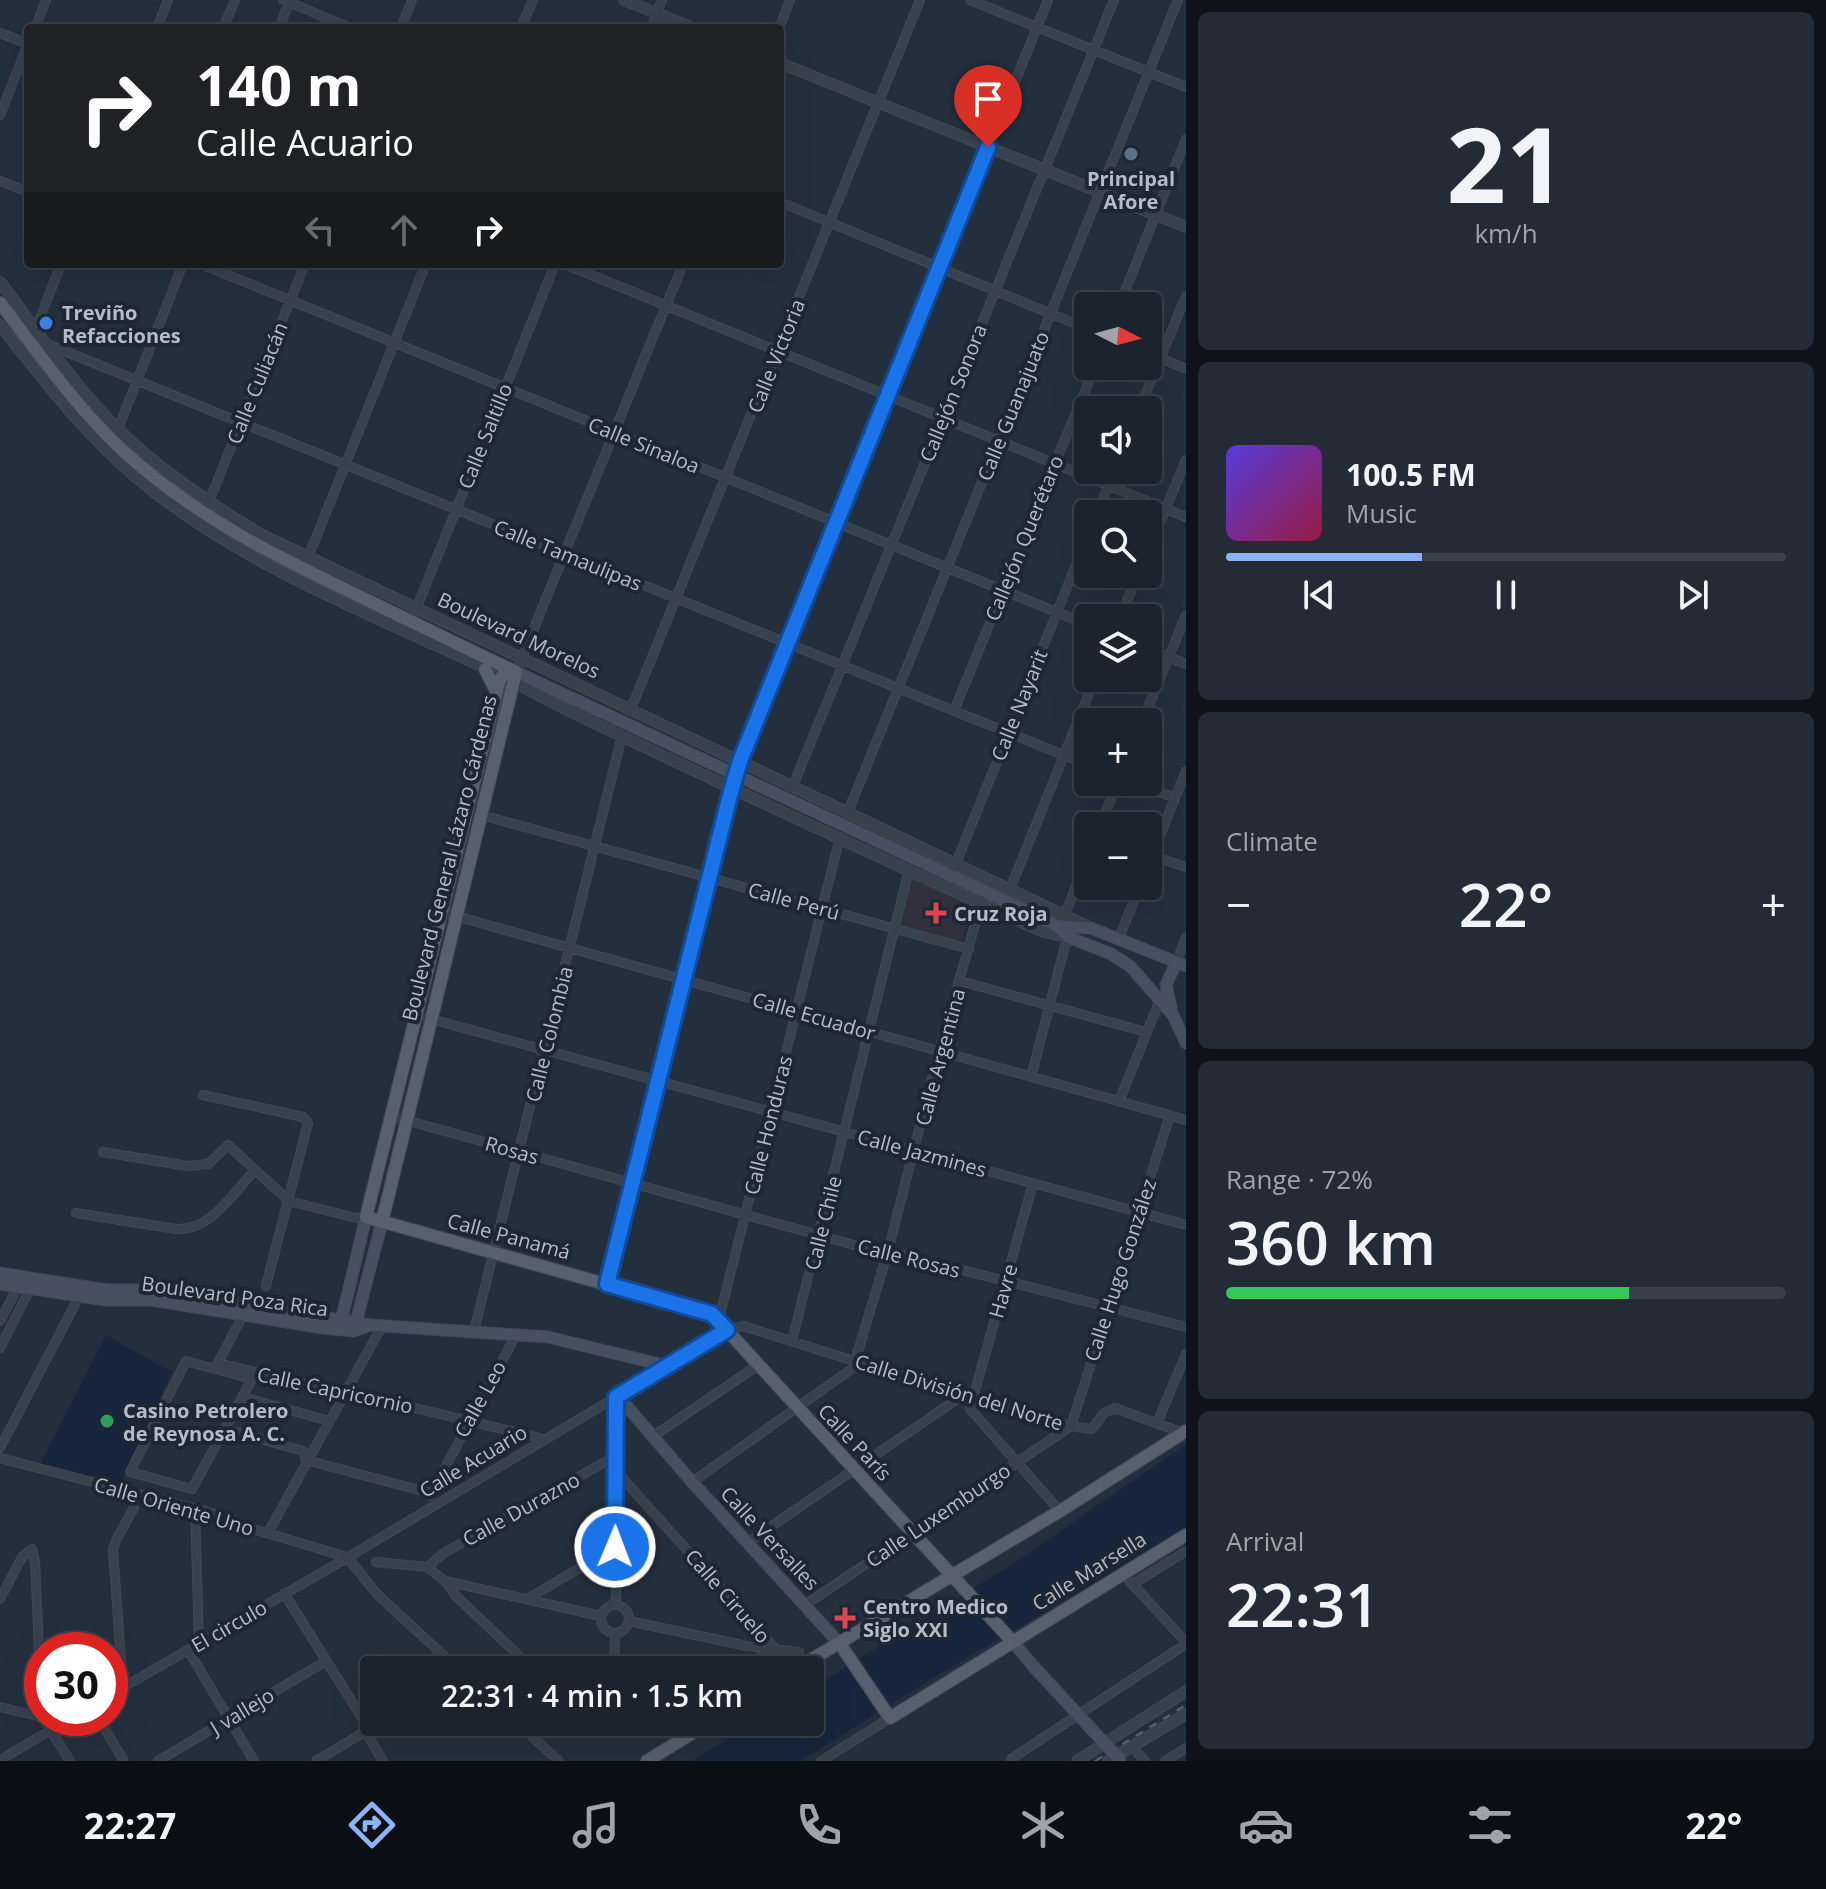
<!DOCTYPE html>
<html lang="en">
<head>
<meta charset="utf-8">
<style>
	:root { --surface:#1b232e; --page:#242b36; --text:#f1f3f6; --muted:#a0a4aa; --line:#39404a; --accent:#8ab4f8 }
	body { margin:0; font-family:"Open Sans",sans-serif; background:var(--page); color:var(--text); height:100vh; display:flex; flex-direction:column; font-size:30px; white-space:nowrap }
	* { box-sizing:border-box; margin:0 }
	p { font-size:26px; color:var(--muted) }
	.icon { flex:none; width:44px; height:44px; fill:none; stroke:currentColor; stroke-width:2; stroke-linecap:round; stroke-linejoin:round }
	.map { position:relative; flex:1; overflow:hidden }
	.sheet { display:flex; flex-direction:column; gap:12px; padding:12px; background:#0f1319; width:640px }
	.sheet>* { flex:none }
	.guide { position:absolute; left:24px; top:24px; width:760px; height:244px; border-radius:8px; box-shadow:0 8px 32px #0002,0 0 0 2px var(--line); background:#202124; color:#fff; overflow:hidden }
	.needle { width:52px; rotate:96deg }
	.tools { position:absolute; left:1074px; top:292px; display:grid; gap:16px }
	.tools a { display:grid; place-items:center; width:88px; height:88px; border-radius:8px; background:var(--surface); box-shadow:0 8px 32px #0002,0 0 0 2px var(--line); font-size:40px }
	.speed { position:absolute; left:24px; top:1632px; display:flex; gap:16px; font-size:40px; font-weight:700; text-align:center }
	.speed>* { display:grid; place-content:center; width:104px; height:104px; border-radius:50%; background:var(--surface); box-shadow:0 8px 32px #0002,0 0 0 2px var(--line); line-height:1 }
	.speed .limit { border:12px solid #d22; background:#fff; color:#111 }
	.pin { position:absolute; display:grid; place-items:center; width:68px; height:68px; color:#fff; margin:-82px -34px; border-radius:50% 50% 50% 0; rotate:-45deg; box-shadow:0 0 8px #0007 }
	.pin .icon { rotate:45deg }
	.me { position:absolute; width:88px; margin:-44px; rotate:1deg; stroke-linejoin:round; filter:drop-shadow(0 0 6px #0008) }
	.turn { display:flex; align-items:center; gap:28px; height:168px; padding:0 40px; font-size:36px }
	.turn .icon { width:104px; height:104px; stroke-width:2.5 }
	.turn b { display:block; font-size:56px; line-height:68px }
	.lanes { display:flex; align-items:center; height:76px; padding:0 40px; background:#0003; justify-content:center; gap:40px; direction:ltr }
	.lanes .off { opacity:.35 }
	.big { font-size:60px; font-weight:600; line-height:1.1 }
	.sheet .card { flex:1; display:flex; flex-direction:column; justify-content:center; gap:12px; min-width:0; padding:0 28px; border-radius:12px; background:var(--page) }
	.sheet .dial { align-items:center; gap:0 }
	.dial b { font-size:104px; line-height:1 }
	.song { display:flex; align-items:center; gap:24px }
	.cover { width:96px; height:96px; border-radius:12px; background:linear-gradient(135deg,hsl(250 70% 55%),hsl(340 70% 35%)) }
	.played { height:8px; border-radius:4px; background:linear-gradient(90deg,var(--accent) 35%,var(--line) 35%) }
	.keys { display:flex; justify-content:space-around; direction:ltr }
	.heat { display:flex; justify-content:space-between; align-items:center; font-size:44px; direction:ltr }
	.charge { height:12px; border-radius:6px; background:linear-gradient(90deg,#34c759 72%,var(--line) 0) }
	.trip { position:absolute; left:360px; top:1656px; width:464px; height:80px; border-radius:8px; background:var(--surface); box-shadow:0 8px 32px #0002,0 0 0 2px var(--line); font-weight:600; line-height:80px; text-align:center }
	.menu { display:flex; height:128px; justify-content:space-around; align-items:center; background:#0b0e12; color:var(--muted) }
	.menu .icon { width:56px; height:56px }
	.menu .on { color:var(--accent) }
	.menu b { font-size:36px; color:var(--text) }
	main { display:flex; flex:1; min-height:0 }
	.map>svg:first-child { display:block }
	.medical { fill:#32303f }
	.water { fill:#17263c }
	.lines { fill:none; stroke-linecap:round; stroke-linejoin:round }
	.minor-casing { stroke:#414a57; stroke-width:10 }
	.tertiary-casing { stroke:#414a57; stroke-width:12 }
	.secondary-casing { stroke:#414a57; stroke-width:13 }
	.primary-casing { stroke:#414a57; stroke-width:14 }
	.minor { stroke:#38414e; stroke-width:8 }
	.tertiary { stroke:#38414e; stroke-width:10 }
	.secondary { stroke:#465061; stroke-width:11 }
	.primary { stroke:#56606e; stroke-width:12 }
	.rail { stroke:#5a6575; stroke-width:2; stroke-dasharray:8 8; stroke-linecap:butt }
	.secondary-bridge-casing { stroke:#414a57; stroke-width:13; stroke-linecap:butt }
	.secondary-bridge { stroke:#465061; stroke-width:11 }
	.route-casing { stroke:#114b97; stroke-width:20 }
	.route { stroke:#1a73e8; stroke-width:14 }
	.service-dot { fill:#5c6f8a; stroke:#1d2633; stroke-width:3 }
	.shop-dot { fill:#3f7fe0; stroke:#1d2633; stroke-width:3 }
	.health-dot { fill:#e0444e; stroke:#1d2633; stroke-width:3 }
	.leisure-dot { fill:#2e9e5b; stroke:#1d2633; stroke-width:3 }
	.labels { text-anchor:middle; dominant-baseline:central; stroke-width:8; stroke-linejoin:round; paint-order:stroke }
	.poi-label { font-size:20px; font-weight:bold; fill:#b4bcc9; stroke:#1d2633; text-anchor:start }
	.street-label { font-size:20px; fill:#b4bcc9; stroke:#1d2633 }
</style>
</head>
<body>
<main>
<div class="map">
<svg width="1186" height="1761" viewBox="0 0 1186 1761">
	<rect width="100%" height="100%" fill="#242f3e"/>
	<path class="medical" d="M911,877L971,905L961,943L900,925Z"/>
	<path class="water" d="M106,1335L172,1372L119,1488L40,1465Z
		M1186,1444V1529L938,1675L801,1761H691L757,1722H810V1689L1014,1563Z"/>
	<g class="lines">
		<defs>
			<path id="minor" d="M283,0L351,28
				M970,0L1186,87
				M35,28L46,0
				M157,28L168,0
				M223,28L235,0
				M279,28L290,0
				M401,28L412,0
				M521,28L533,0
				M651,28L662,0
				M779,28L790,0
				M0,33L28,44
				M0,115L28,44
				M0,181L28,192
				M780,202L1088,329
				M201,264L1088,625
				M564,264L1186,517
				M1119,306L1186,139
				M34,334L61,264
				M47,344L1088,765
				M1148,353L1186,369
				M1139,410L1186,296
				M118,429L183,264
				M208,504L305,264
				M1097,514L1115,470
				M1148,551L1186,460
				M307,560L426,264
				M415,612L555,264
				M1120,618L1138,574
				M1148,649L1186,664
				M516,672L683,264
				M630,711L920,0
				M954,711L1095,366
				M1142,722L1186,615
				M1132,782L1175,798
				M793,786L1114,0
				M848,812L1178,0
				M481,815L969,949
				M1100,826L1118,782
				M1152,856L1186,867
				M1148,865L1186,771
				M951,876L1088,535
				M1010,889L1095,678
				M441,912L1186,1120
				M1064,917L1088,855
				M1118,940L1140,886
				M1176,963L1186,937
				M960,981L1146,1032
				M427,1018L1186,1225
				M1031,1077L1068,934
				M203,1095L303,1117L308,1123L266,1286
				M1119,1101L1160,1000
				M391,1116L879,1252L888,1251L1186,1327
				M103,1152L188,1166L208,1164L228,1145L289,1201L356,1218L366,1217
				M1033,1183L970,1409L1060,1511
				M76,1213L176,1229C211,1231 232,1194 254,1171
				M607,1284L708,877L740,761L1048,0
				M243,1315L218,1363L338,1392L347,1388L357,1394L544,1439
				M719,1319L840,837
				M0,1321L20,1283
				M727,1330L743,1326L944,1389L1071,1426L1092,1429L1104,1413L1115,1408L1183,1433
				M474,1331L622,736
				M792,1341L909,870
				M0,1348L32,1285
				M186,1361L252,1379L192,1489L130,1472Z
				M243,1397L329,1421
				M616,1397V1605
				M1157,1423L1186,1354
				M1071,1426L1170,1115
				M226,1429L303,1451L306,1460L430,1493
				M652,1437L757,1366
				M0,1448L82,1291
				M0,1458L228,1517L243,1526L347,1557
				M616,1471L773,1646L774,1650L733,1670
				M692,1482L853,1368L888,1251L939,1051L982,900
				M430,1496L516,1335
				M195,1508L199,1643
				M268,1533L382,1326
				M747,1543L963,1395
				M347,1557L377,1594L459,1670
				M376,1562L427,1567L445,1581L601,1616
				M427,1567L444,1553L617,1455
				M1123,1574L1186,1642
				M446,1582L456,1596L534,1670
				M1133,1584L1186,1551
				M284,1593L369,1729L368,1736L383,1761
				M529,1598L615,1547
				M0,1599L22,1557L32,1549L35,1561L42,1717L0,1707
				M601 1619a14 14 0 1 1 28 0a14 14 0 1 1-28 0Z
				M805,1605L1071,1426
				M629,1621L747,1646L799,1652
				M188,1650L254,1761
				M614,1670L615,1634
				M123,1688L113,1550L116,1540L134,1508
				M110,1695L340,1562L618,1396
				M43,1718L70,1761
				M98,1718L124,1761
				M516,1722L559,1761
				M589,1722L605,1729L624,1722
				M1131,1746L1145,1761
				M1011,1759L1186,1644
				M0,1760L71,1718
				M158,1761L326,1661
				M316,1761L381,1722
				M821,1761L890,1718
				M1165,1761L1186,1748"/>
			<path id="tertiary" d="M624,0L693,28
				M780,63L1186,227
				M0,282C38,332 74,386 119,430C161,471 212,505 262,535L1089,927
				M0,325C43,379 85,435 139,480C246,568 376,616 500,675C524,687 547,700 571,712C728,787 886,861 1044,932L1068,937
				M1077,1761L1186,1691
				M1108,1761L1186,1714"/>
			<path id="secondary" d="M516,672L1033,914L1057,926L1068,937L1111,954L1130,966L1173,1015L1186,1043
				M1057,926L1091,928L1186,966
				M1171,1008L1166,985L1176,963
				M0,1273L106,1290H156L370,1325L548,1337L667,1366
				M0,1284L106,1300H152L323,1328L354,1331L370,1325
				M340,1326L366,1217
				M355,1326L382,1222
				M727,1330L618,1396L692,1482L840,1644
				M1013,1642L1034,1667"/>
			<path id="primary" d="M0,303C39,353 74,405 120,448C191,514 271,554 357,595C410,621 463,647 516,672
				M485,669L496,691
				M516,672L502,676L499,682L366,1217L712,1314L1013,1642
				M382,1222L516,672
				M840,1644L890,1718L1186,1535
				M794,1670L1060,1511L1186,1431
				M647,1761L710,1722"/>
		</defs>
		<use href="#minor" class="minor-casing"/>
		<use href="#tertiary" class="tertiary-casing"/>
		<use href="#secondary" class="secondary-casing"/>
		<use href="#primary" class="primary-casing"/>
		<use href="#minor" class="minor"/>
		<use href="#tertiary" class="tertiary"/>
		<use href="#secondary" class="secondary"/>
		<use href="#primary" class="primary"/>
		<path class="rail" d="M1095,1761L1186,1705"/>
		<defs>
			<path id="secondary-bridge" d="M1034,1667L1121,1761"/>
		</defs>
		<use href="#secondary-bridge" class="secondary-bridge-casing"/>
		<use href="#secondary-bridge" class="secondary-bridge"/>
	</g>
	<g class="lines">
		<defs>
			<path id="route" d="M615,1547L616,1397L727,1330L712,1314L607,1284L730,795L740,761L988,147"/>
		</defs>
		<use href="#route" class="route-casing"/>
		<use href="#route" class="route"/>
	</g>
	<circle class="service-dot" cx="1131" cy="154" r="8"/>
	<circle class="shop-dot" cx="46" cy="323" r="8"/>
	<g class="health-dot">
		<path d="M932 901h8v8h8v8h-8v8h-8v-8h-8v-8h8z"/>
		<path d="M841 1606h8v8h8v8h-8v8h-8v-8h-8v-8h8z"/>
	</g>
	<circle class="leisure-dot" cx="107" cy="1421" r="8"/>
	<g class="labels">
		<g class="poi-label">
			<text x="1131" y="178" text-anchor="middle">Principal<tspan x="1131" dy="23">Afore</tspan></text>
			<text x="62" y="312">Treviño<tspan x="62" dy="23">Refacciones</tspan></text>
			<text x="954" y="913">Cruz Roja</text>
			<text x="123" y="1410">Casino Petrolero<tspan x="123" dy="23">de Reynosa A. C.</tspan></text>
			<text x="863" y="1606">Centro Medico<tspan x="863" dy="23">Siglo XXI</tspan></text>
		</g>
		<g class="street-label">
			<text transform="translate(776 356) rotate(-68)">Calle Victoria</text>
			<text transform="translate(257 383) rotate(-68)">Calle Culiacán</text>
			<text transform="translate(953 393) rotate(-68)">Callejón Sonora</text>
			<text transform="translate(1013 406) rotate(-68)">Calle Guanajuato</text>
			<text transform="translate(485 436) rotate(-68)">Calle Saltillo</text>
			<text transform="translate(644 445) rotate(22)">Calle Sinaloa</text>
			<text transform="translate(1024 538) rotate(-68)">Callejón Querétaro</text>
			<text transform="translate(568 555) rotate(22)">Calle Tamaulipas</text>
			<text transform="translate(519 635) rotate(25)">Boulevard Morelos</text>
			<text transform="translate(1019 705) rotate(-68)">Calle Nayarit</text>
			<text transform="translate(449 858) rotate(-76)">Boulevard General Lázaro Cárdenas</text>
			<text transform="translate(794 901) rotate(15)">Calle Perú</text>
			<text transform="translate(814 1016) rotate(16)">Calle Ecuador</text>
			<text transform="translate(549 1034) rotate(-76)">Calle Colombia</text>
			<text transform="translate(940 1057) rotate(-75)">Calle Argentina</text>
			<text transform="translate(768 1125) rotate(-76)">Calle Honduras</text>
			<text transform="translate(512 1150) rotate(16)">Rosas</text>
			<text transform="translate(922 1153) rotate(15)">Calle Jazmines</text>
			<text transform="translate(823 1223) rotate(-76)">Calle Chile</text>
			<text transform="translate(509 1236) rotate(15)">Calle Panamá</text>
			<text transform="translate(909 1258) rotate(14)">Calle Rosas</text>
			<text transform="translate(1120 1270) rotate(-72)">Calle Hugo González</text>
			<text transform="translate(1003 1291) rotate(-74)">Havre</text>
			<text transform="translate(235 1296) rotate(8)">Boulevard Poza Rica</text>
			<text transform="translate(335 1390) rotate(12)">Calle Capricornio</text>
			<text transform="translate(959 1392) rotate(17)">Calle División del Norte</text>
			<text transform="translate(480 1399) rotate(-61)">Calle Leo</text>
			<text transform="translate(855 1442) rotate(47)">Calle París</text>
			<text transform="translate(473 1461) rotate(-31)">Calle Acuario</text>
			<text transform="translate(174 1506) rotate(16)">Calle Oriente Uno</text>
			<text transform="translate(521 1509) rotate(-29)">Calle Durazno</text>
			<text transform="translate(938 1515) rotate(-34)">Calle Luxemburgo</text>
			<text transform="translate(770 1538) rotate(47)">Calle Versalles</text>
			<text transform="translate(1089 1571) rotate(-32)">Calle Marsella</text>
			<text transform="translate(728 1596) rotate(49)">Calle Ciruelo</text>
			<text transform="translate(229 1626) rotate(-30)">El circulo</text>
			<text transform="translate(242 1711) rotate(-31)">J vallejo</text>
		</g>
	</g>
</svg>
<div class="tools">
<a><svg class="needle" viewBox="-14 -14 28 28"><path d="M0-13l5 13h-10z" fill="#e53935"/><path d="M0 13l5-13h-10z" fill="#a0a4aa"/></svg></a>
<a><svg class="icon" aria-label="sound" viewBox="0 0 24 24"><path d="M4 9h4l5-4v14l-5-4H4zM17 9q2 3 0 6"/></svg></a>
<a><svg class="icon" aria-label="search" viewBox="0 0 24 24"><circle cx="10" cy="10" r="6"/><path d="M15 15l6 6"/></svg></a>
<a><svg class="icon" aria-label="layers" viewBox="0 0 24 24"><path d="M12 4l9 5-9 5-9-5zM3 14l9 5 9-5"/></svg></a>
<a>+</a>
<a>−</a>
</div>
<div class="speed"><div class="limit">30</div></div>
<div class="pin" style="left:988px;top:147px;background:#d93025"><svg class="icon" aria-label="arrive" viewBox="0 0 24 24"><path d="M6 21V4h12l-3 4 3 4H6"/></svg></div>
<svg class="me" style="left:615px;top:1547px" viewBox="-20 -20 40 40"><circle r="17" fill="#1a73e8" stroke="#fff" stroke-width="3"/><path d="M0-11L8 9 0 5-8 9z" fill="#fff"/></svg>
<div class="trip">22:31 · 4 min · 1.5 km</div>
<div class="guide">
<div class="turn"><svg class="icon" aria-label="right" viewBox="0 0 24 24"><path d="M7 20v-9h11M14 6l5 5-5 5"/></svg><div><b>140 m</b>Calle Acuario</div></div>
<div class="lanes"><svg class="icon off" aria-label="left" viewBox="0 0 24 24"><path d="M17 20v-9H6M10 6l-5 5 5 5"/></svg><svg class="icon off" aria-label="ahead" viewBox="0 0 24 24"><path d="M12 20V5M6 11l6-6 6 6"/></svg><svg class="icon" aria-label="right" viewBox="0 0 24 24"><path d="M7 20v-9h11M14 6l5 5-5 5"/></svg></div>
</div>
</div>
<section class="sheet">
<div class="card dial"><b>21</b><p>km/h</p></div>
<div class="card">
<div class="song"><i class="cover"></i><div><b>100.5 FM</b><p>Music</p></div></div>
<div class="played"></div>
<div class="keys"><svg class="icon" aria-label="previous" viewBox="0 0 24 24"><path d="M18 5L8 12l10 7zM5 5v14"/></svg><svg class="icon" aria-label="pause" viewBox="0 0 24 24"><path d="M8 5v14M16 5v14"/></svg><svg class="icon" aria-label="next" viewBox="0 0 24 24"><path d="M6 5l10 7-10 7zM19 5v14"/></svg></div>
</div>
<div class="card"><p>Climate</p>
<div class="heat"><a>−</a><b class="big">22°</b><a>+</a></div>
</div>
<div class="card"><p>Range · 72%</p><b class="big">360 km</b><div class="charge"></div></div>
<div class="card"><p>Arrival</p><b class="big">22:31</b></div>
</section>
</main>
<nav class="menu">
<b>22:27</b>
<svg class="icon on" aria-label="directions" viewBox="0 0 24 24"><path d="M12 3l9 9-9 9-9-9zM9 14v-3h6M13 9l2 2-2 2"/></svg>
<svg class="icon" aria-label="music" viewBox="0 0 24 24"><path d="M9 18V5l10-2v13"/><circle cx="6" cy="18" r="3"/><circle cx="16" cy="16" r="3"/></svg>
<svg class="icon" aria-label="phone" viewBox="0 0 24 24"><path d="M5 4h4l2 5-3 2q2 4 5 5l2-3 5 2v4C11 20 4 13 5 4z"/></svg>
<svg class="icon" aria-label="climate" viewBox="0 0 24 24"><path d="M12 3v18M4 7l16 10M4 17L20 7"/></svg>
<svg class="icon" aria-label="car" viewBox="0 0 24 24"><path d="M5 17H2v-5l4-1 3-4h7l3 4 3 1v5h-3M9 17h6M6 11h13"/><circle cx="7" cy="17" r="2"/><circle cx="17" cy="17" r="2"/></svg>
<svg class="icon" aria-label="filters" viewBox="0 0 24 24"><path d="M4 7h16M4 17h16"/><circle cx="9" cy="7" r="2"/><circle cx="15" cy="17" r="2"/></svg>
<b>22°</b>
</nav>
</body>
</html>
